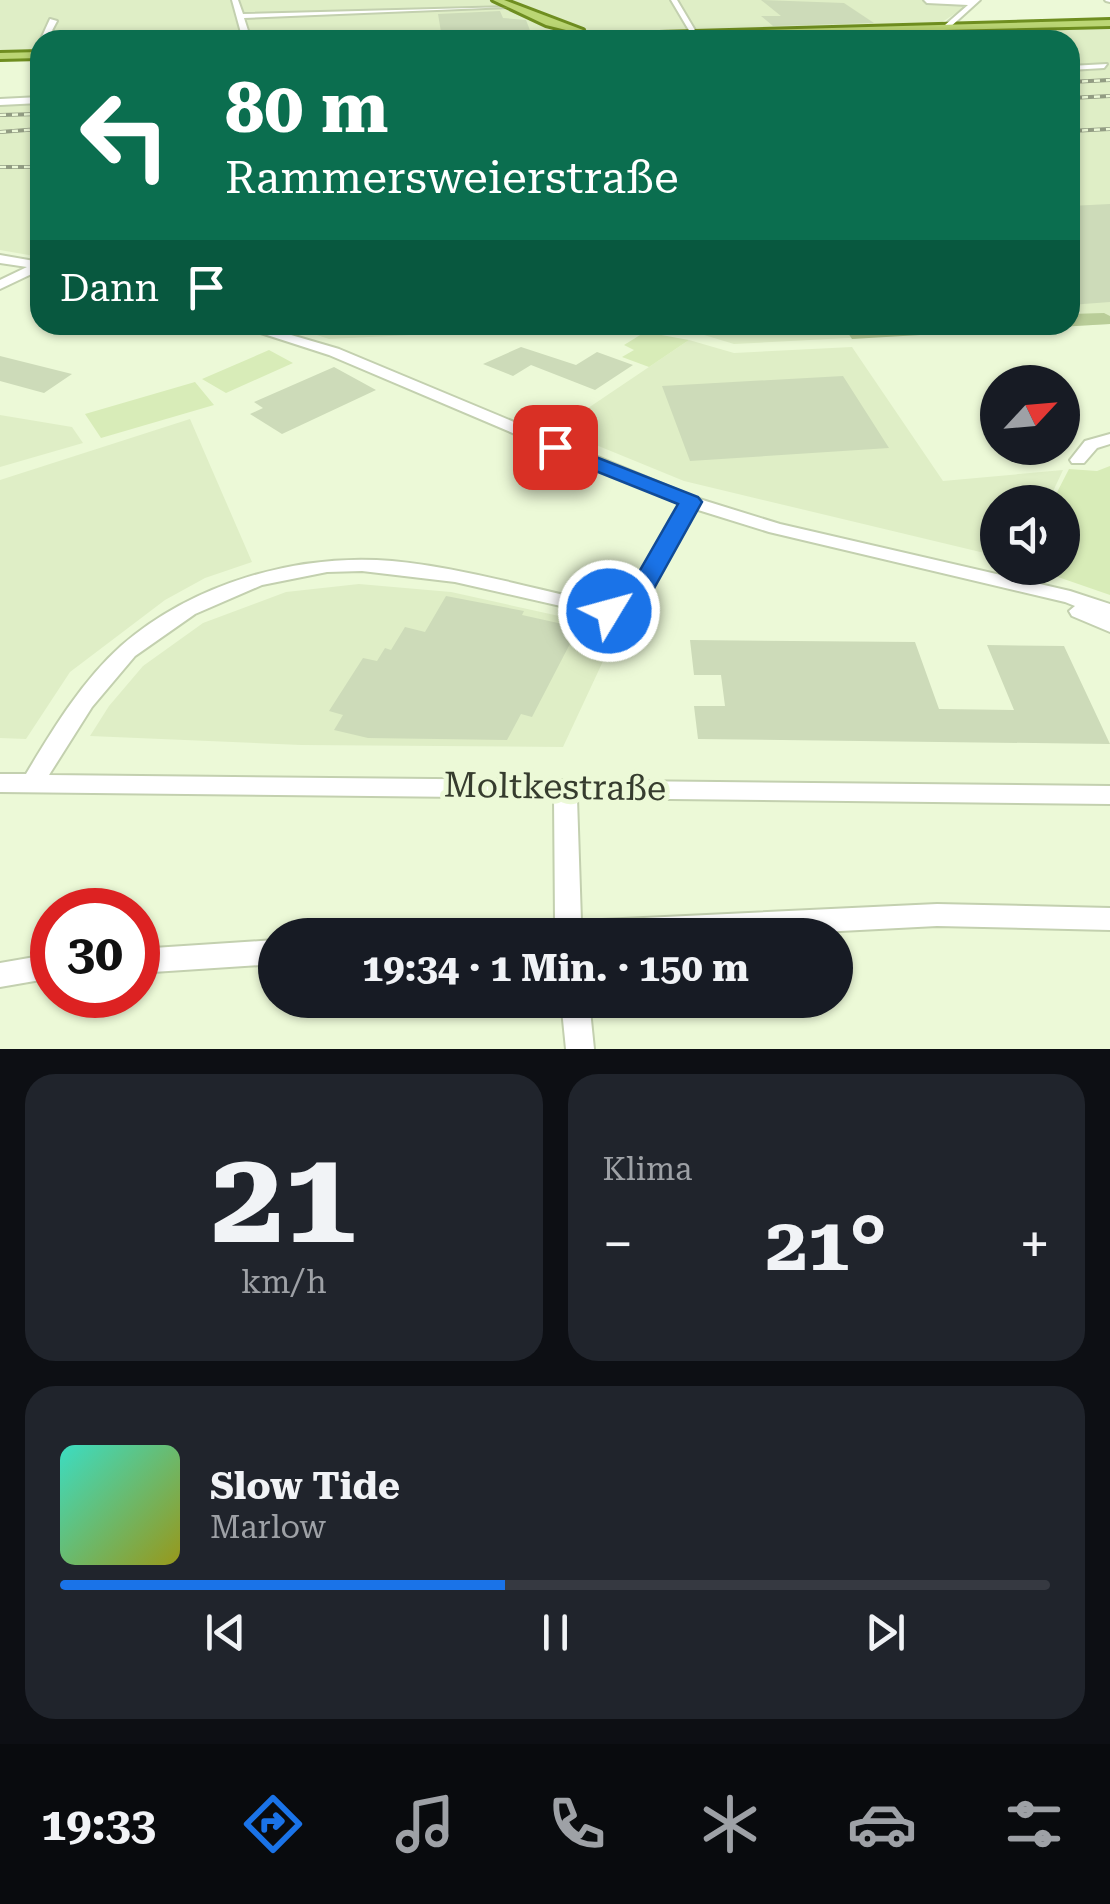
<!DOCTYPE html>
<html lang="de">
<head>
<meta charset="utf-8">
<style>
	:root { --surface:#171b24; --page:#20242c; --text:#f1f3f6; --muted:#9ea1a6; --line:#363941; --accent:#1a73e8 }
	body { margin:0; font-family:"Roboto Serif",serif; background:var(--page); color:var(--text); height:100vh; display:flex; flex-direction:column; font-size:38px; white-space:nowrap }
	* { box-sizing:border-box; margin:0 }
	p { font-size:32px; color:var(--muted) }
	.icon { flex:none; width:55px; height:55px; fill:none; stroke:currentColor; stroke-width:2; stroke-linecap:round; stroke-linejoin:round }
	.map { position:relative; height:1049px; overflow:hidden }
	.panel { display:flex; flex-direction:column; gap:25px; padding:25px; background:#0d0f14; flex:1 }
	.panel>* { flex:none }
	.banner { position:absolute; left:30px; top:30px; width:1050px; height:305px; border-radius:30px; box-shadow:0 2px 8px #0004; background:#0b6e4f; color:#fff; overflow:hidden }
	.needle { width:65px; rotate:64deg }
	.buttons { position:absolute; left:980px; top:365px; display:grid; gap:20px }
	.buttons a { display:grid; place-items:center; width:100px; height:100px; border-radius:50%; background:var(--surface); box-shadow:0 2px 8px #0004; font-size:50px }
	.speed { position:absolute; left:30px; top:888px; display:flex; gap:20px; font-size:50px; font-weight:700; text-align:center }
	.speed>* { display:grid; place-content:center; width:130px; height:130px; border-radius:50%; background:var(--surface); box-shadow:0 2px 8px #0004; line-height:1 }
	.speed .limit { border:15px solid #d22; background:#fff; color:#111 }
	.pin { position:absolute; display:grid; place-items:center; width:85px; height:85px; color:#fff; margin:-42px; border-radius:20px; box-shadow:0 5px 15px #0006 }
	.me { position:absolute; width:110px; margin:-55px; rotate:53deg; stroke-linejoin:round; filter:drop-shadow(0 0 8px #0008) }
	.turn { display:flex; align-items:center; gap:35px; height:210px; padding:0 30px; font-size:45px }
	.turn .icon { width:130px; height:130px; stroke-width:2.5 }
	.turn b { display:block; font-size:70px; line-height:85px }
	.then { display:flex; align-items:center; height:95px; padding:0 30px; background:#0003; gap:20px; font-size:38px }
	.big { font-size:75px; font-weight:700; line-height:1.1 }
	.panel .tile { flex:1; display:flex; flex-direction:column; justify-content:center; gap:15px; min-width:0; padding:0 35px; border-radius:30px; background:var(--page) }
	.panel .dial { align-items:center; gap:0 }
	.dial b { font-size:130px; line-height:1 }
	.song { display:flex; align-items:center; gap:30px }
	.cover { width:120px; height:120px; border-radius:15px; background:linear-gradient(135deg,hsl(170 70% 55%),hsl(60 70% 35%)) }
	.played { height:10px; border-radius:5px; background:linear-gradient(90deg,var(--accent) 45%,var(--line) 45%) }
	.keys { display:flex; justify-content:space-around; direction:ltr }
	.heat { display:flex; justify-content:space-between; align-items:center; font-size:55px; direction:ltr }
	.panel .tiles { flex:1; display:grid; gap:25px; grid-template-columns:1fr 1fr }
	.tile:last-child { grid-column:span 2 }
	.trip { position:absolute; left:258px; top:918px; width:595px; height:100px; border-radius:50px; background:var(--surface); box-shadow:0 2px 8px #0004; font-weight:700; line-height:100px; text-align:center }
	.tabs { display:flex; height:160px; justify-content:space-around; align-items:center; background:#090b0e; color:var(--muted) }
	.tabs .icon { width:70px; height:70px }
	.tabs .on { color:var(--accent) }
	.tabs b { font-size:45px; color:var(--text) }
	.map>svg:first-child { display:block }
	.built { fill:#dfeec6 }
	.green { fill:#d8ecb8 }
	.forest { fill:#b9cd98 }
	.building { fill:#cddbb9 }
	.lines { fill:none; stroke-linecap:round; stroke-linejoin:round }
	.minor-casing { stroke:#c3d0af; stroke-width:4 }
	.major-casing { stroke:#6f8e20; stroke-width:6 }
	.minor { fill:#fff; fill-rule:evenodd }
	.major { fill:#bbd674; fill-rule:evenodd }
	.rail-casing { stroke:#929c83; stroke-width:4 }
	.rail { stroke:#ecf9d7; stroke-width:2.5; stroke-dasharray:6; stroke-linecap:butt }
	.route { fill:#1a73e8; stroke:#114b97; stroke-width:2.5 }
	.labels { text-anchor:middle; dominant-baseline:central; stroke-width:10; stroke-linejoin:round; paint-order:stroke }
	.near-street-label { font-size:35px; fill:#363c2e; stroke:#ecf9d7 }
</style>
</head>
<body>
<div class="map">
<svg width="1110" height="1049" viewBox="0 0 1110 1049">
	<rect width="100%" height="100%" fill="#ecf9d7"/>
	<path class="built" d="M0,0H975L938,25L1110,20V324L734,344L671,325H1070V40H40V53L0,54Z
		M40,101V257L0,250V104Z
		M287,325H612L329,339Z
		M689,340L734,353L852,347L943,481L1063,470L1048,502H998L997,556L684,481L557,429Z
		M0,415L72,427L83,443L0,467Z
		M190,419L252,562L205,578L165,600L70,672L26,739L0,738V480Z
		M359,584L451,592L618,629L563,747L301,745L90,736L109,706L143,666L203,623L286,592Z"/>
	<path class="green" d="M645,332L689,340L649,367L622,357L634,350L624,345Z
		M269,350L293,363L226,393L202,379Z
		M195,382L214,405L101,438L85,414Z
		M1110,466V595L1032,568H1062V502H1052L1069,469L1097,471Z"/>
	<path class="forest" d="M1104,313L1110,316V324L852,339L844,327L1070,325V314Z"/>
	<path class="building" d="M761,0L844,3L874,23L773,26L761,16H781Z
		M500,11L503,18L526,20L531,33L512,36L511,33L441,32L438,14Z
		M1110,204V302L1070,305V206Z
		M521,347L576,365L597,352L633,365L595,390L531,365L513,376L483,364Z
		M0,356L72,374L44,393L0,381Z
		M334,367L376,390L282,434L250,414L263,408L254,402Z
		M843,376L889,448L690,461L662,386Z
		M446,596L524,611L522,615L567,625L565,631L574,636L532,717L521,714L507,740L368,738L334,730L343,715L329,711L363,658L377,661L385,648L391,650L405,627L425,632Z
		M690,640L915,642L939,709L1014,710L987,645L1064,646L1110,744L698,739L694,706H725L721,675H694Z"/>
	<g class="lines">
		<defs>
			<path id="minor" d="M232,0H238L243,14L510,7L244,18L251,40H243Z
				M671,0H677L699,37H693Z
				M924,0H980L948,29L945,25L968,5L927,3Z
				M1105,0H1110V2L1106,1Z
				M50,19L57,21L47,40L40,41Z
				M766,31L778,40H770L762,33Z
				M631,37L634,40H623L624,38Z
				M1107,64L1104,68L1070,70V66Z
				M40,97V103L0,105V99Z
				M0,255L40,262V270L0,289V280L27,267L0,263Z
				M236,325H257L339,349L696,498L780,524L1070,591L1110,604V632L1072,616L1069,611L1075,606L1065,602L769,532L695,509L641,608L609,617L455,582L362,571L327,572L262,585L195,614L135,656L92,707L49,775L1110,786V804L577,798L581,921L937,904L1110,908V930L937,926L763,935H522L526,927L555,922L554,798L0,792V774H26C53,729 82,681 121,646C193,583 298,553 392,561C465,568 537,590 609,605L627,600L680,504L329,355Z
				M1110,434V444L1097,448L1084,463H1072L1070,460L1085,441Z
				M275,940V964L138,973V949Z
				M52,954V978L0,987V963Z
				M561,1000H589L594,1049H566Z"/>
			<path id="major" d="M493,0H504L583,30L578,33L546,25Z
				M1110,20V26L515,40L520,37Z
				M40,52V58L0,59V53Z"/>
		</defs>
		<use href="#minor" class="minor-casing"/>
		<use href="#major" class="major-casing"/>
		<use href="#minor" class="minor"/>
		<use href="#major" class="major"/>
		<defs>
			<path id="rail" d="M1070,82L1110,80
				M1070,98L1110,96
				M0,115L40,114
				M1070,131L1110,129
				M0,132L40,129
				M0,167H40"/>
		</defs>
		<use href="#rail" class="rail-casing"/>
		<use href="#rail" class="rail"/>
	</g>
	<path class="route" d="M555,441L698,497L702,502L642,610L609,619L596,611L600,605L624,598L678,504L548,452L545,447Z"/>
	<g class="labels">
		<g class="near-street-label">
			<text transform="translate(555 787) rotate(1)">Moltkestraße</text>
		</g>
	</g>
</svg>
<div class="buttons">
<a><svg class="needle" viewBox="-14 -14 28 28"><path d="M0-13l5 13h-10z" fill="#e53935"/><path d="M0 13l5-13h-10z" fill="#9ea1a6"/></svg></a>
<a><svg class="icon" aria-label="sound" viewBox="0 0 24 24"><path d="M4 9h4l5-4v14l-5-4H4zM17 9q2 3 0 6"/></svg></a>
</div>
<div class="speed"><div class="limit">30</div></div>
<div class="pin" style="left:555px;top:447px;background:#d93025"><svg class="icon" aria-label="arrive" viewBox="0 0 24 24"><path d="M6 21V4h12l-3 4 3 4H6"/></svg></div>
<svg class="me" style="left:609px;top:611px" viewBox="-20 -20 40 40"><circle r="17" fill="#1a73e8" stroke="#fff" stroke-width="3"/><path d="M0-11L8 9 0 5-8 9z" fill="#fff"/></svg>
<div class="trip">19:34 · 1 Min. · 150 m</div>
<div class="banner">
<div class="turn"><svg class="icon" aria-label="left" viewBox="0 0 24 24"><path d="M17 20v-9H6M10 6l-5 5 5 5"/></svg><div><b>80 m</b>Rammersweierstraße</div></div>
<div class="then">Dann<svg class="icon" aria-label="arrive" viewBox="0 0 24 24"><path d="M6 21V4h12l-3 4 3 4H6"/></svg></div>
</div>
</div>
<section class="panel">
<div class="tiles">
<div class="tile dial"><b>21</b><p>km/h</p></div>
<div class="tile"><p>Klima</p>
<div class="heat"><a>−</a><b class="big">21°</b><a>+</a></div>
</div>
<div class="tile">
<div class="song"><i class="cover"></i><div><b>Slow Tide</b><p>Marlow</p></div></div>
<div class="played"></div>
<div class="keys"><svg class="icon" aria-label="previous" viewBox="0 0 24 24"><path d="M18 5L8 12l10 7zM5 5v14"/></svg><svg class="icon" aria-label="pause" viewBox="0 0 24 24"><path d="M8 5v14M16 5v14"/></svg><svg class="icon" aria-label="next" viewBox="0 0 24 24"><path d="M6 5l10 7-10 7zM19 5v14"/></svg></div>
</div>
</div>
</section>
<nav class="tabs">
<b>19:33</b>
<svg class="icon on" aria-label="directions" viewBox="0 0 24 24"><path d="M12 3l9 9-9 9-9-9zM9 14v-3h6M13 9l2 2-2 2"/></svg>
<svg class="icon" aria-label="music" viewBox="0 0 24 24"><path d="M9 18V5l10-2v13"/><circle cx="6" cy="18" r="3"/><circle cx="16" cy="16" r="3"/></svg>
<svg class="icon" aria-label="phone" viewBox="0 0 24 24"><path d="M5 4h4l2 5-3 2q2 4 5 5l2-3 5 2v4C11 20 4 13 5 4z"/></svg>
<svg class="icon" aria-label="climate" viewBox="0 0 24 24"><path d="M12 3v18M4 7l16 10M4 17L20 7"/></svg>
<svg class="icon" aria-label="car" viewBox="0 0 24 24"><path d="M5 17H2v-5l4-1 3-4h7l3 4 3 1v5h-3M9 17h6M6 11h13"/><circle cx="7" cy="17" r="2"/><circle cx="17" cy="17" r="2"/></svg>
<svg class="icon" aria-label="filters" viewBox="0 0 24 24"><path d="M4 7h16M4 17h16"/><circle cx="9" cy="7" r="2"/><circle cx="15" cy="17" r="2"/></svg>
</nav>
</body>
</html>
